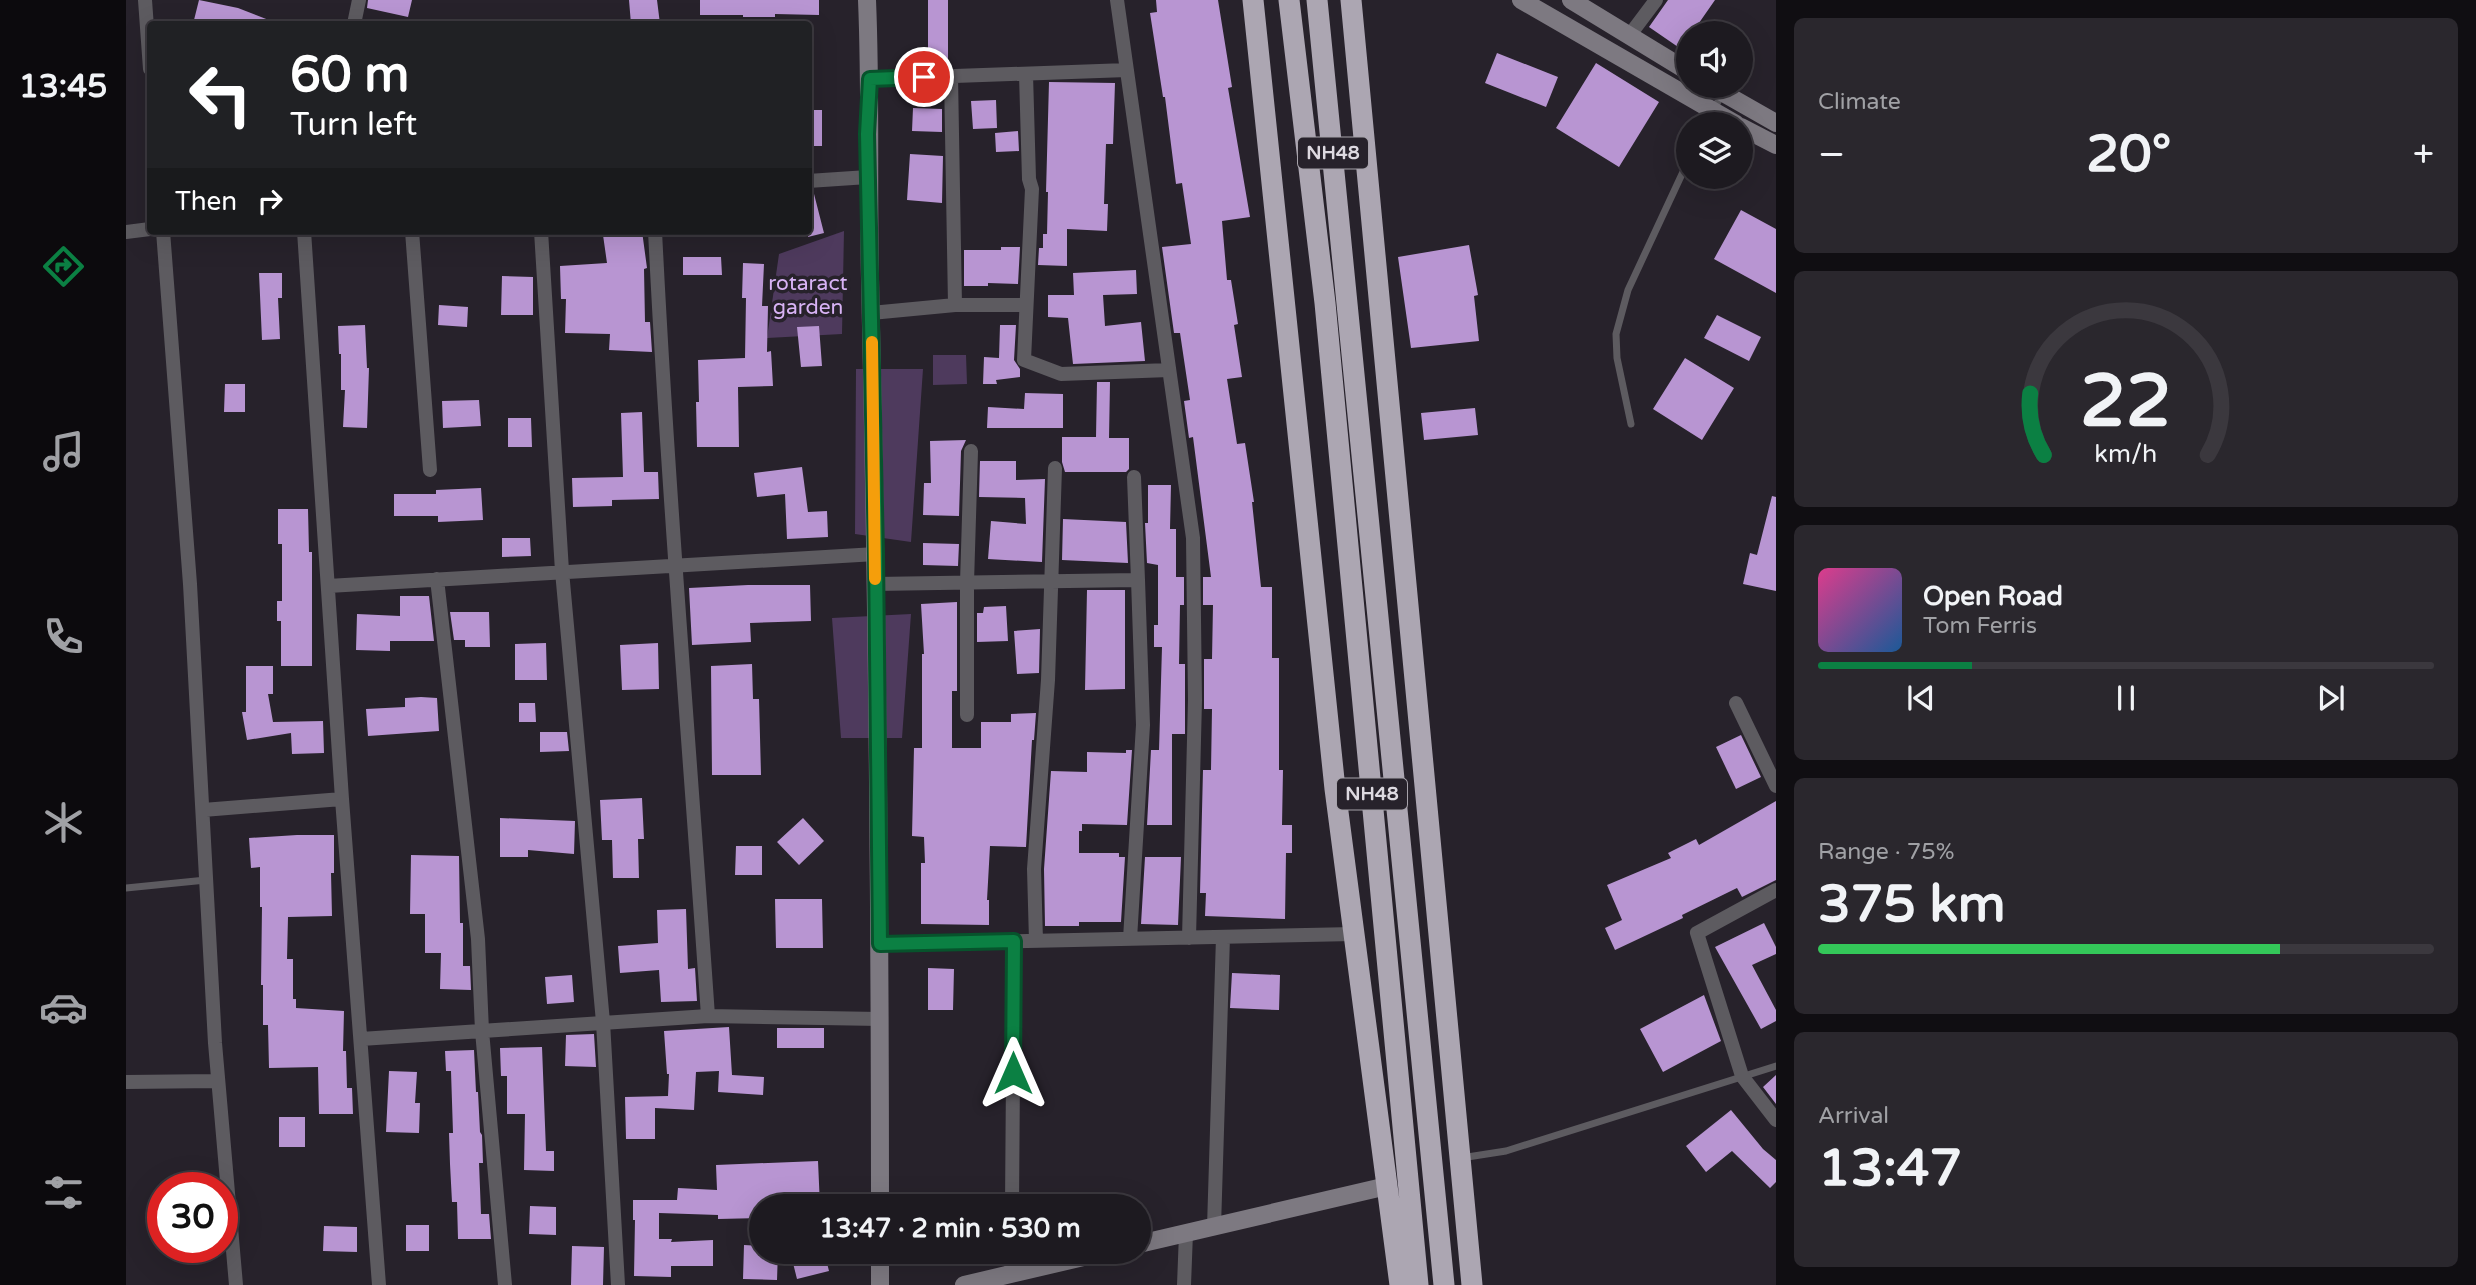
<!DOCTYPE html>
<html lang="en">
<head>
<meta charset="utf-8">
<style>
	:root { --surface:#1d1a20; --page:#2a272d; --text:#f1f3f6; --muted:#a0a1a5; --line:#3b383e; --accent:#0b8043 }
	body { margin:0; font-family:"Varela Round",sans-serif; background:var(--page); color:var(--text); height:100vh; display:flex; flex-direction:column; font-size:26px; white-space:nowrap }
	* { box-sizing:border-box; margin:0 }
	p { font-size:23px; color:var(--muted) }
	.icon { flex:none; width:38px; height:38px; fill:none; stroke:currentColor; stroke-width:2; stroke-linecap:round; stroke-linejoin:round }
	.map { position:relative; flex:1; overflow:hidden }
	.drawer { display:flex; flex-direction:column; gap:18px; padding:18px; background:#100e12; width:700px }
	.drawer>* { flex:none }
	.banner { position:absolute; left:21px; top:21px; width:665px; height:214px; border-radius:7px; box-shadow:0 7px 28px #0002,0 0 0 2px var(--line); background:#202124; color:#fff; overflow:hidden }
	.tools { position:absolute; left:1550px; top:21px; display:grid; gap:14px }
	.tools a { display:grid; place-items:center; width:77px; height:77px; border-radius:50%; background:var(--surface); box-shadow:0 7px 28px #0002,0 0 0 2px var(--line); font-size:35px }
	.speed { position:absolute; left:21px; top:1172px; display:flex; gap:14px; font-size:35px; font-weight:700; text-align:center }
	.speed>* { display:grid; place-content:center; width:91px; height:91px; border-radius:50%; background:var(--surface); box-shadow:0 7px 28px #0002,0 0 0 2px var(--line); line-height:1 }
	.speed .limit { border:10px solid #d22; background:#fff; color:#111 }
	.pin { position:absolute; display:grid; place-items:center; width:60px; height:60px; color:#fff; margin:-30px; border:4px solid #fff; border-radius:50%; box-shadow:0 2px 7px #0007 }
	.me { position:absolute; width:77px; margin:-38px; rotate:0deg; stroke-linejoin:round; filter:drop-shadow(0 0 5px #0008) }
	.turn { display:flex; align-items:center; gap:24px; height:147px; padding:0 28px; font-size:32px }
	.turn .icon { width:91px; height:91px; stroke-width:2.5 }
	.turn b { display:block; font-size:49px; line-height:60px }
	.then { display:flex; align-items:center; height:66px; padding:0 28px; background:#0003; gap:14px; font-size:26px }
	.big { font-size:52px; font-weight:700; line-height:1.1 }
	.drawer .card { flex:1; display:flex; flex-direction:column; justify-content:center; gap:10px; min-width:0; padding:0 24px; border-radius:10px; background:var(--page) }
	.drawer .dial { align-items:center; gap:0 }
	.dial svg { height:182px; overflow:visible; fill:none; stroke:var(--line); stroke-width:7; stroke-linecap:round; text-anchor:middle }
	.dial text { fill:var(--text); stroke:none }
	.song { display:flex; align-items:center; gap:21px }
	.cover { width:84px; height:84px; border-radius:10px; background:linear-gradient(135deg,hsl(330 70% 55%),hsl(210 70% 35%)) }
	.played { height:7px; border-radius:4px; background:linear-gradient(90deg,var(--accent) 25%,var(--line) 25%) }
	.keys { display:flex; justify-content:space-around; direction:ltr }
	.heat { display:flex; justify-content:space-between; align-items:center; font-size:38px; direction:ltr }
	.charge { height:10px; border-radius:5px; background:linear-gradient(90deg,#34c759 75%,var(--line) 0) }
	.trip { position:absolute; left:623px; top:1194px; width:402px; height:70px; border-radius:35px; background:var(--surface); box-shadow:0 7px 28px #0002,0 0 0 2px var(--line); font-weight:700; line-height:70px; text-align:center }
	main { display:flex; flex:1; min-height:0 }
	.menu { display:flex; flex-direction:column; width:126px; justify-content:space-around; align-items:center; background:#0c0a0d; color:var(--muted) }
	.menu .icon { width:49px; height:49px }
	.menu .current { color:var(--accent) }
	.menu b { font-size:32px; color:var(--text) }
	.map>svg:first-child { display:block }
	.green { fill:#4e3a5d }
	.building { fill:#b895d2 }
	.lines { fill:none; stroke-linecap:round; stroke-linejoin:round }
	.lane { stroke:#5d5b60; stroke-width:7 }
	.street { stroke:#5d5b60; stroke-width:14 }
	.secondary { stroke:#7d7981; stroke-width:18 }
	.highway { stroke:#aca6b2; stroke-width:21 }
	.route-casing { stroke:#07532c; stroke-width:18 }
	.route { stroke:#0b8043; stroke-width:12 }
	.slow { stroke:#f59e0b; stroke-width:12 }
	.labels { text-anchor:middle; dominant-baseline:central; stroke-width:7; stroke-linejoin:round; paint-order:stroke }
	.shield { fill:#27222b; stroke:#a6a2aa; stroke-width:2 }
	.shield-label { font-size:19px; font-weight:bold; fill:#ddd9e0 }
	.park-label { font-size:21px; fill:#d8b3f5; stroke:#27222b }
</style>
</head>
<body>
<main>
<nav class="menu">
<b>13:45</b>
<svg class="icon current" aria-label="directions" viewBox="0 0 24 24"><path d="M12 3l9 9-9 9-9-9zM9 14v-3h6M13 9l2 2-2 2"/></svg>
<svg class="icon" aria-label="music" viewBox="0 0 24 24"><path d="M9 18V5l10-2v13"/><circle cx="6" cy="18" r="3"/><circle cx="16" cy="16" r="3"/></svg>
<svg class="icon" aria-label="phone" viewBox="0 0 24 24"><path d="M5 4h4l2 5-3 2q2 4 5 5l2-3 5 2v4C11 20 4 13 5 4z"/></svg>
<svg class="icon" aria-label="climate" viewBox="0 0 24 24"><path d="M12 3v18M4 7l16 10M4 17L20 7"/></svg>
<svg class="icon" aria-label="car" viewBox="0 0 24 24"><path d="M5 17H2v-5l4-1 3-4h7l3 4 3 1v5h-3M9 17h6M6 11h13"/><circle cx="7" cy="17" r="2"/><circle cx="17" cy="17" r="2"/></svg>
<svg class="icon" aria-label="filters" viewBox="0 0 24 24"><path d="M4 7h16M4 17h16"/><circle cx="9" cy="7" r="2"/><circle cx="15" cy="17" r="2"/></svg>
</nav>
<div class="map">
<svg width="1650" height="1285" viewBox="0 0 1650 1285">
	<rect width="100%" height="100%" fill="#27222b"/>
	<path class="green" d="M718,231L716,334L641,338L653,254Z
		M807,355H840L841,384L807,385Z
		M730,369H797L785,542L729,534Z
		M785,614L776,738H715L706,618Z"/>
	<path class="building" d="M73,0L112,8L153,24H67Z
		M242,0H286L282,17L241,8Z
		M503,0H531L534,24H505Z
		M574,0H693V15L649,14V17H617V15H574Z
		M802,0H822V62H802Z
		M1030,0H1092L1106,87L1102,88L1124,217L1096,221L1101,280H1105L1112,324L1108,325L1116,377L1101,379L1111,444L1119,443L1128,502H1126L1135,587H1146V658H1153V770H1157L1156,825H1166V853H1160L1159,919L1079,916L1080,893H1074L1077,770H1085L1086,709H1078V659H1086L1087,605H1077V577H1085L1067,437L1063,438L1058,401L1064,400L1054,333H1048L1036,247L1065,244L1056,183L1050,184L1039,97H1037L1024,13L1031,12Z
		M1542,0H1589L1566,33H1563V38L1555,49L1523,27Z
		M1371,53L1432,77L1420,107L1359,83Z
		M1470,63L1533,102L1493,167L1430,128Z
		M923,82L989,83L987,144H980L978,204H982L981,231L941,229V266L912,265L913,248H917V234H921L922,192H920Z
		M870,100L871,128L847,129L845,101Z
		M787,108L816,109V132L786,131Z
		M682,110H696V146H682Z
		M892,131L893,151L870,152L869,133Z
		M784,154L817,156L816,203L781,200Z
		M687,190L698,233L682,237V191Z
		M1615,210L1650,229V293L1588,259Z
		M506,231H516L521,268L518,269L519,322H524L526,352L483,350L484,334L439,333L440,299H435L434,266L481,263L477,235Z
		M1343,245L1352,295L1348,296L1353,341L1285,348L1272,257Z
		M875,247H894L892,284L862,283V286H838V250H875Z
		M557,257H595L596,275H557Z
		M617,263L638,264L636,306H642L641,352L645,351L647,386L612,387L613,447H571L570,402H573L572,360L619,358L620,298H616Z
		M1010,270L1011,294L977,295L979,326L1015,322L1019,361L947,364L942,318L922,317V295H948L947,273Z
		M133,273H156V298H152L154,339L136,340Z
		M376,276L407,277V315H375Z
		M313,305L342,307L341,327L312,325Z
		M1591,315L1635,337L1623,361L1578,338Z
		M239,325L241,368H243L241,428L217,427L219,390H215V354H213L212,326Z
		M874,325H890L888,360L894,369V377L870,380L871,384H857L858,357L873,358Z
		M693,326L696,366L675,367L671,327Z
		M1559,358L1608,388L1576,440L1527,409Z
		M971,382H984L983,438H1003V469L1000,472H939L936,462V437H970Z
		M99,384H119V412H98Z
		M899,393L937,394V428H861L862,407L898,409Z
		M353,400L355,426L317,428L316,401Z
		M1349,408L1352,435L1298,440L1295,413Z
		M516,412L518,472H532L533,499L486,500V506L447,507L446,478L497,477L495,413Z
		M382,418H405L406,447H382Z
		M840,440L835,451L833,516L797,515L798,483H805L804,441Z
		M854,461H890V480L919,479L916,562L862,559L865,521L900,524L899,498L853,497Z
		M676,467L682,512L701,511L702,537L661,539L659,494L631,497L628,473Z
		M1022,485H1045L1044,529H1050V577H1058V605H1054L1053,664H1059V734H1046V825H1021L1025,750H1033L1036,647H1028V625H1032V565L1021,563L1019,523H1022Z
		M355,488L357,520L312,522V516H268V494H310V490Z
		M1646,496L1650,497V591L1617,584L1624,553L1631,555Z
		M152,509H182L183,552H186V666H155V621H151V601H156V544H152Z
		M937,519L1000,522L1002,563L936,560Z
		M376,538H404L405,556L376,557Z
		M797,543L833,544L832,566L797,565Z
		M622,585H684L685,621L624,623L625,642L566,645L563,588Z
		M961,590H999V689L959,690Z
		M274,596H303L308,641H264V651L230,650L231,614L274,616Z
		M831,602V691H826V748H855V722H885V714L910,713L908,740H906L900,847L864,846L861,900H863V925L795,924V863H799L798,837L786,836L788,748H796V654H798L795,604Z
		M880,606L882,641L851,642V613H857L858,607Z
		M324,612H363L364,647H339V640H328Z
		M914,629L913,673L891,674L888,631Z
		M420,643L421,680H389V644Z
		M532,643L533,689L496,690L494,645Z
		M626,664L627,699H633L635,775H586L585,666Z
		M120,666H147V694H142L147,722L197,721L198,753L166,754L165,733L121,740L116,712H120Z
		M295,697L311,698L313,731L242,736L240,709L279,707V698Z
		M393,703H409L410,722H393Z
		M414,732H441L443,751L414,752Z
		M1615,735L1635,777L1610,789L1590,747Z
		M1000,750H1006L1001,825L956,824V831H953V853H993V857H999L995,922H953V926H919L918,869L925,771L961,772V752L1000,753Z
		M516,798L518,839H512L513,878H487L486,840H476L474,800Z
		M1650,801V880L1616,897L1611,888L1556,915L1557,918L1489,950L1479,928L1496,920L1481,885L1545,858L1542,853L1570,839L1573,845Z
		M374,818L449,821L448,854L402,850V857H374Z
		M677,818L698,841L673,865L651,842Z
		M171,835H208V873H205L206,916L162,917L161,959H167V999H170V1008L218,1011L217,1051H220L221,1088H226L227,1114H193L192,1067L143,1068L142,1025H137V985H135L136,907H134V867L125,868L123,838Z
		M610,846H636V875H609Z
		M285,855L333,856L334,923H337V966H344L345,990L314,989L315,953H299V914H284Z
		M1019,857H1055L1052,925L1015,924Z
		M649,899H696L697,948H650Z
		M560,909L562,969L569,968L571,1001L535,1002L533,970L494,973L492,946L532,943L531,910Z
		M1638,923L1650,947V954L1626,965L1650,1010V1021L1635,1029L1589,947Z
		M802,968L828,969L827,1010H802Z
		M1106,973L1154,975L1153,1010L1104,1008Z
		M446,975L448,1002L421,1004L419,977Z
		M1578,995L1595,1041L1537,1072L1514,1029Z
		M603,1027L606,1075L638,1077L637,1095L592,1092L593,1071L570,1072L568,1110L529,1108V1139H500L499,1097L542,1096L543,1074H541L538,1031Z
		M651,1028H698V1048H651Z
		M468,1034L470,1067L439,1066L440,1035Z
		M416,1047L420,1151H428V1171L398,1170L399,1114H381V1076H375L374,1048Z
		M348,1050L350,1092H352L354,1132L356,1135L357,1163H353L355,1214H363L365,1239H332L331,1202H326L324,1164L323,1133H327L325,1071H320L319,1051Z
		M263,1071L291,1072L289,1103H294L293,1133L260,1132Z
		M1650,1075V1104L1637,1087Z
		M1605,1110L1637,1149L1650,1160V1182L1644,1188L1606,1151L1580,1172L1560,1146Z
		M153,1117H179V1147H153Z
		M692,1161L694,1206H635V1218L592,1219V1215L533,1213V1239H546L545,1242L587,1240V1266H545V1277L508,1276L509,1220H507V1200H551L552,1188L591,1190L590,1165Z
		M404,1206L430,1207V1235L403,1234Z
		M280,1225H303V1251H280Z
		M198,1226L231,1227V1252L197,1251Z
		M618,1245L635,1246V1251H652L651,1280L617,1279Z
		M446,1246L478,1247L477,1285H445Z
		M664,1251H698L703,1271L671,1279Z"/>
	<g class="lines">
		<path class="lane" d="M1580,124L1596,94
			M1505,424L1491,358L1490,334L1502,290L1563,159
			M0,888L80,880
			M1335,1158L1380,1151L1650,1066"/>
		<path class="street" d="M19,0L24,69
			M991,0L1067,538L1069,700L1063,938
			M228,24L233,0
			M1503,36L1530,0
			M900,74L903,179L906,189L898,360L935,374L1043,370
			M825,76L829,305
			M744,79L1001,70
			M682,181L742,177
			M37,231L64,584L89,1043L110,1285
			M178,231L216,799L253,1285
			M286,231L304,470
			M415,231L436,571L477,1022L492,1285
			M529,231C542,493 564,754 582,1016
			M0,232L24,229
			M745,313L829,305H900
			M1008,477L1012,580
			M311,579L352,939L356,1031L379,1285
			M749,584L1012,580L1017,725L1004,939
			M202,586L750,554
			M1610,703L1650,786
			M841,715V583L845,451
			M77,810L216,799
			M1650,890L1571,933L1616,1076L1650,1120
			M910,941L908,869L922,680L929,468
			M754,944L1228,934
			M235,1039L582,1016L754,1019
			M0,1082L92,1081
			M886,1206L888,941
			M1088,1227L1097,937
			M885,1274L886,1251
			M1058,1285L1060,1233"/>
		<path class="secondary" d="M741,0C745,93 742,186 744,279C751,588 754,897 754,1206
			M1395,0L1610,124
			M1445,0L1563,72
			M1585,86L1650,123
			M1615,127L1650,145
			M1013,1244L1261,1186
			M754,1251V1285
			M838,1285L983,1251"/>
		<path class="highway" d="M1127,0L1209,789L1274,1285
			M1163,0L1199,303L1292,1285
			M1191,0L1318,1285
			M1225,0L1346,1285"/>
	</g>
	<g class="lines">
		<defs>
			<path id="route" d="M798,77L744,79L741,134L750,554L754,944L888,941L887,1073"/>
		</defs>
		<use href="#route" class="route-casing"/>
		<use href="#route" class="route"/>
		<path class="slow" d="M746,342L749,579"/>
	</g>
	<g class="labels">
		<g class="shield">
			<rect x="1172" y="137.5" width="70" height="31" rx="5"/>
			<rect x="1211" y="778.5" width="70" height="31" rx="5"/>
		</g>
		<g class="shield-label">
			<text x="1207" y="153">NH48</text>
			<text x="1246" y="794">NH48</text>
		</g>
		<g class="park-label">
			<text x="682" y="283">rotaract<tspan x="682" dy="24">garden</tspan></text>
		</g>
	</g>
</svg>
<div class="tools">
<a><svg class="icon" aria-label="sound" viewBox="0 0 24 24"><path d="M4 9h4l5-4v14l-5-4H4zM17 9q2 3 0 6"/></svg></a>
<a><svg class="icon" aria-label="layers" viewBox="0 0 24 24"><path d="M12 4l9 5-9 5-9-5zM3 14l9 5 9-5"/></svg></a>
</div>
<div class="speed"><div class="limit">30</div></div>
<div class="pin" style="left:798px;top:77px;background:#d93025"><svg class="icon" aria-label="arrive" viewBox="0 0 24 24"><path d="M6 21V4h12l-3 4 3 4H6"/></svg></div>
<svg class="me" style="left:887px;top:1073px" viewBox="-20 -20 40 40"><path d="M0-17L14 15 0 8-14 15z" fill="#0b8043" stroke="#fff" stroke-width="4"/></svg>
<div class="trip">13:47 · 2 min · 530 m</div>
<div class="banner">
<div class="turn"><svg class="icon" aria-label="left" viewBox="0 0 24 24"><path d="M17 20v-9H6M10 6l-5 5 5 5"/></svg><div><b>60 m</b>Turn left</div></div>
<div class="then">Then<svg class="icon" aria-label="right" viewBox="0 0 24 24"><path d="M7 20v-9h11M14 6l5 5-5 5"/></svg></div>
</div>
</div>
<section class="drawer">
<div class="card"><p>Climate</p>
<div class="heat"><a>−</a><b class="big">20°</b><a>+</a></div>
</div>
<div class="card dial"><svg viewBox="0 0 100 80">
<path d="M14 69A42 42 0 1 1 86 69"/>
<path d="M14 69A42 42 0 0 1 8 42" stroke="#0b8043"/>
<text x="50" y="56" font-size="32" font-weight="700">22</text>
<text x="50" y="72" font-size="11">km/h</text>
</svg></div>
<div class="card">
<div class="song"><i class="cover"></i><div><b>Open Road</b><p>Tom Ferris</p></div></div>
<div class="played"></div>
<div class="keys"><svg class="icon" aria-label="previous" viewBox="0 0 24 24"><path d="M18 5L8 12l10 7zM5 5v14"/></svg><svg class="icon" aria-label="pause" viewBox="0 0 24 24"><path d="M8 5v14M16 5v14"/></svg><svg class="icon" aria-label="next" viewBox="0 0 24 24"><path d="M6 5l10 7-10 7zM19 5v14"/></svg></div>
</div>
<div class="card"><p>Range · 75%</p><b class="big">375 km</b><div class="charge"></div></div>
<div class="card"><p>Arrival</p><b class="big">13:47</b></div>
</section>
</main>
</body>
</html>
